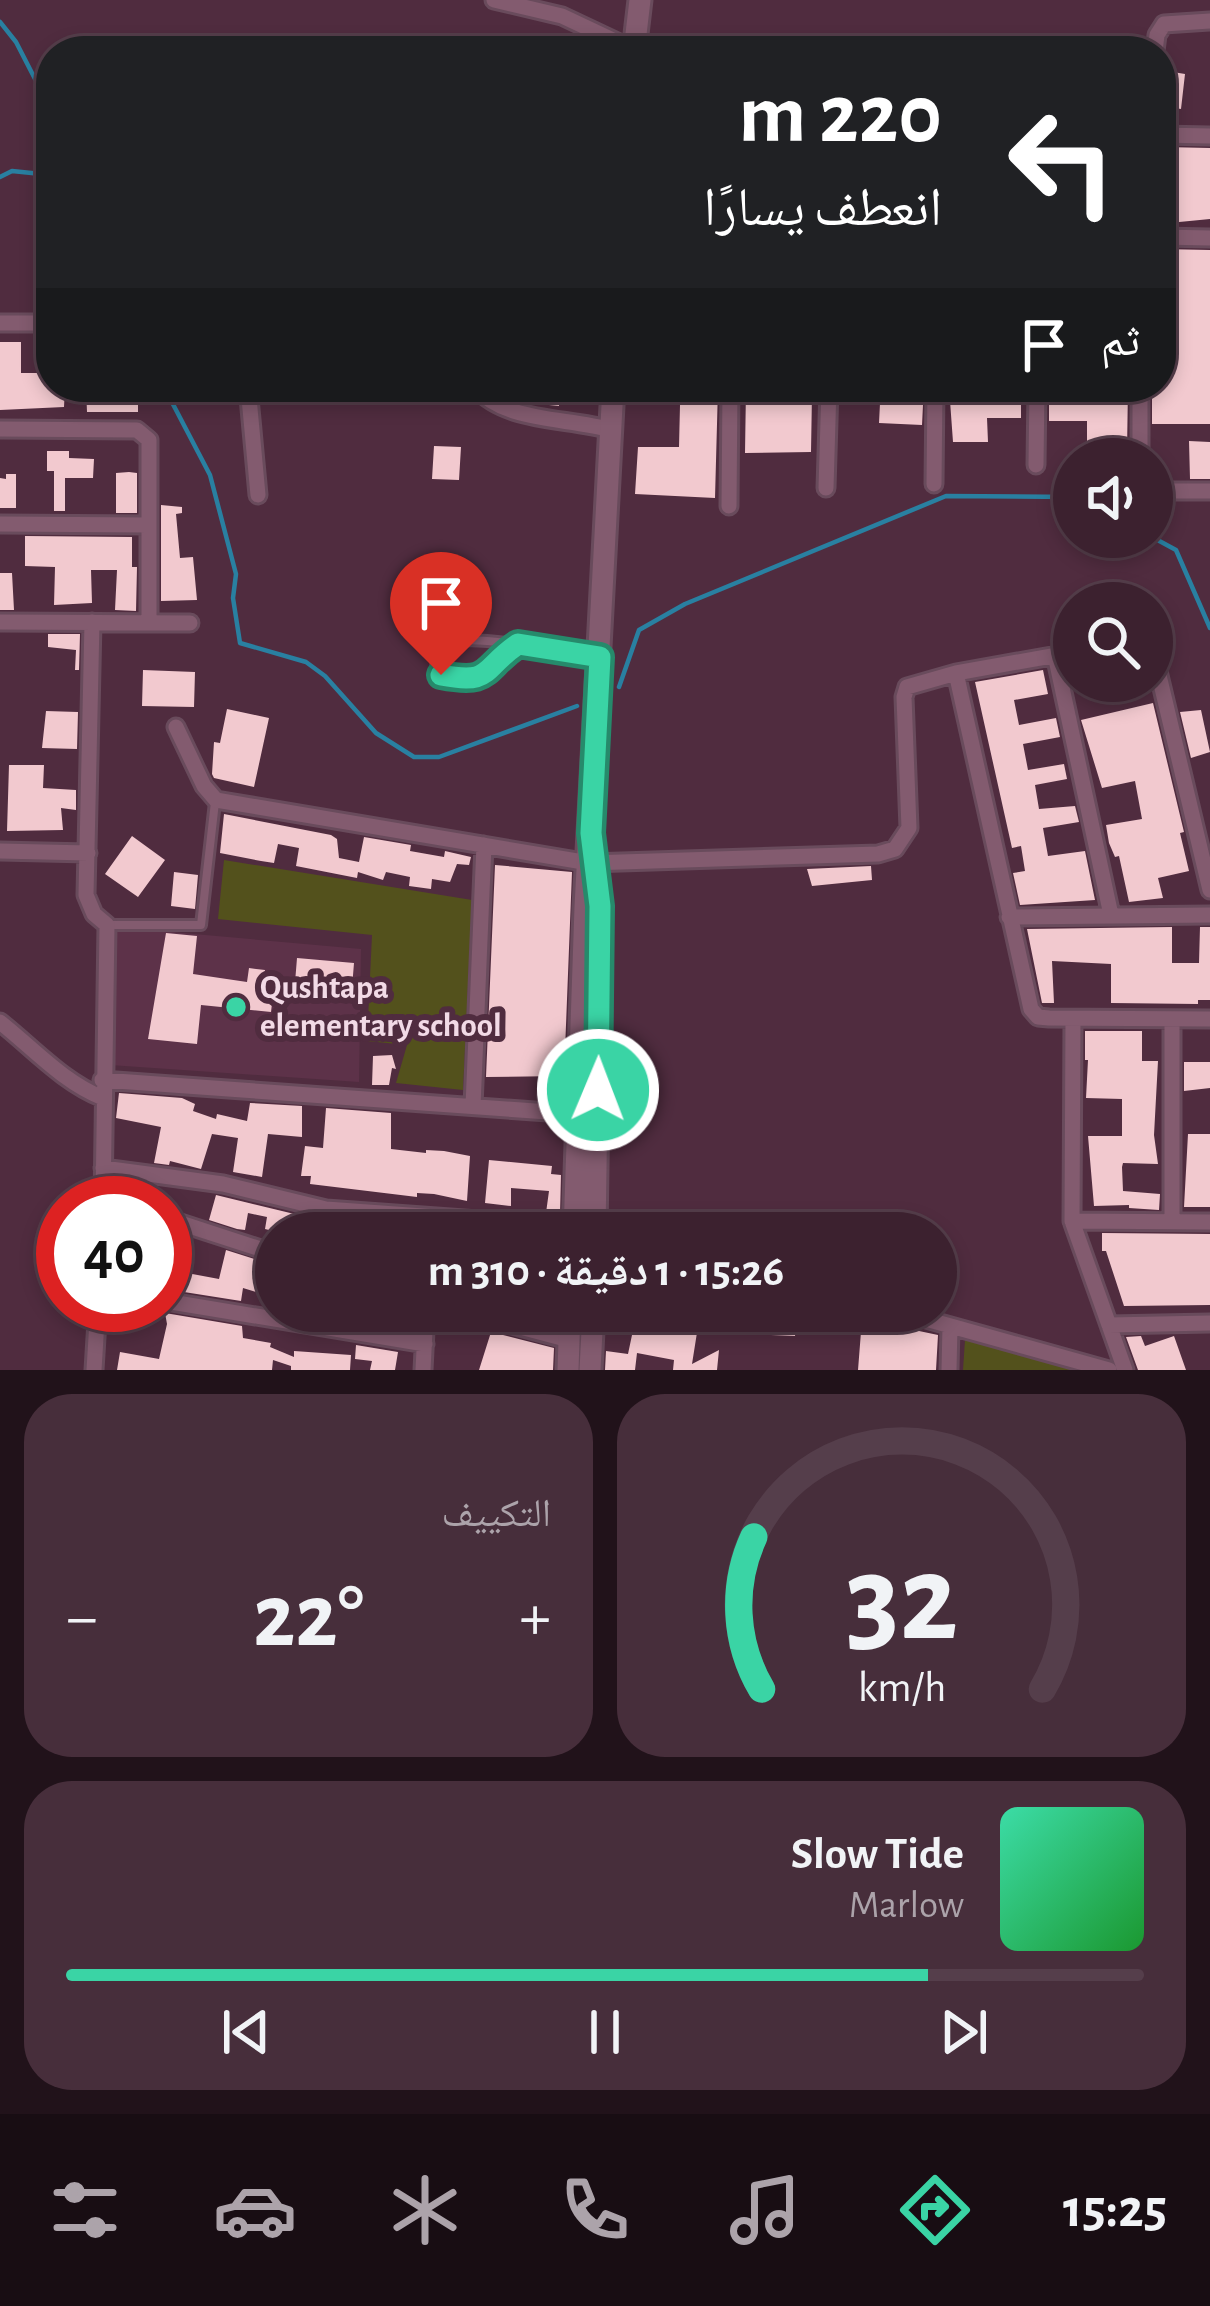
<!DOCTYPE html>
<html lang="ar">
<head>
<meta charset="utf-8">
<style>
	:root { --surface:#3c212f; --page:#472e3b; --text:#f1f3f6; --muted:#aca3aa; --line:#553e4b; --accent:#3ad4a5 }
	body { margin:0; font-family:"Alegreya Sans","Noto Naskh Arabic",sans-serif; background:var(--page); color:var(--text); direction:rtl; height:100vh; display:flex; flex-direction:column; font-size:45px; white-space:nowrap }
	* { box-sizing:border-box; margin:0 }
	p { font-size:39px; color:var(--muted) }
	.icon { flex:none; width:66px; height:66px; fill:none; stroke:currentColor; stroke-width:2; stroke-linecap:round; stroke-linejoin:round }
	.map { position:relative; height:1370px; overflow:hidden; direction:ltr }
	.panel { display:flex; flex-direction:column; gap:24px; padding:24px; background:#21121a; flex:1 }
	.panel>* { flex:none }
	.guide { position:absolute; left:36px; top:36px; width:1140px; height:366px; border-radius:48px; box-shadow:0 6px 18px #0003,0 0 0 3px var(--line); direction:rtl; background:#202124; color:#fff; overflow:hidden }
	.tools { position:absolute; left:1053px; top:438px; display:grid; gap:24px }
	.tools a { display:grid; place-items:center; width:120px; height:120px; border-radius:50%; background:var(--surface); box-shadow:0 6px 18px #0003,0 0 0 3px var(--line); font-size:60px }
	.speed { position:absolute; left:36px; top:1176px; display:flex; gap:24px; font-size:60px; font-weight:700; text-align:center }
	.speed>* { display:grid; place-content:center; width:156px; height:156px; border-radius:50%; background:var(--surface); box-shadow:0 6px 18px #0003,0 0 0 3px var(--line); line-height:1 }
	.speed .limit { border:18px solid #d22; background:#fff; color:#111 }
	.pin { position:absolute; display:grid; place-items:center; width:102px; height:102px; color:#fff; margin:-123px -51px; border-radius:50% 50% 50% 0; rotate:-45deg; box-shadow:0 0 12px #0007 }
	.pin .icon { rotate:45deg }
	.me { position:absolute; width:132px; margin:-66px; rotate:1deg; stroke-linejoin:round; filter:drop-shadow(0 0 9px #0008) }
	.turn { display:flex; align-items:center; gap:42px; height:252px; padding:0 36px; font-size:54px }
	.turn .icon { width:156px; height:156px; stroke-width:2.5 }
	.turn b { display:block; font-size:84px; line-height:102px }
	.then { display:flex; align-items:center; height:114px; padding:0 36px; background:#0003; gap:24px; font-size:45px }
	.big { font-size:90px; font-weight:700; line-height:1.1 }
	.panel .tile { flex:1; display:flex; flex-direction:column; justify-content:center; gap:18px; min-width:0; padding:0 42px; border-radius:48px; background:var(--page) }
	.panel .dial { align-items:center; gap:0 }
	.dial svg { height:312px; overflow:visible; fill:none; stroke:var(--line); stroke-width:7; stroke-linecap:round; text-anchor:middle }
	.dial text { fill:var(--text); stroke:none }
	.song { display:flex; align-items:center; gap:36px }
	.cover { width:144px; height:144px; border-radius:18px; background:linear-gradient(135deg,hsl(160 70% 55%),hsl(130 70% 35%)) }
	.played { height:12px; border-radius:6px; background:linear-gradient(90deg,var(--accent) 80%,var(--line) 80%) }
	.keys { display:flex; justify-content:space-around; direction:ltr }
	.heat { display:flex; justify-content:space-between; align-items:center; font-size:66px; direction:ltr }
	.panel .tiles { flex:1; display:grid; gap:24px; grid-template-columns:1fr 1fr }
	.tile:last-child { grid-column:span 2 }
	.trip { position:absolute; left:255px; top:1212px; width:702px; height:120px; border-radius:60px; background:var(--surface); box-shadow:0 6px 18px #0003,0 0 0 3px var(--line); font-weight:700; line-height:120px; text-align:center; direction:rtl }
	.dock { display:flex; height:192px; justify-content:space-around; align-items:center; background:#180d13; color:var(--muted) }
	.dock .icon { width:84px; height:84px }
	.dock .active { color:var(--accent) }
	.dock b { font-size:54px; color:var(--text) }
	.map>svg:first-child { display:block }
	.built { fill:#5d3249 }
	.green { fill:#53511c }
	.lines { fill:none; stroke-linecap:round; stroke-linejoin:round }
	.stream { stroke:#2980a1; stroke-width:4.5 }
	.building { fill:#f2c9cf }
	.lane-casing { stroke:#694b5c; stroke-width:14 }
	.street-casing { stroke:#694b5c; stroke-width:21 }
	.secondary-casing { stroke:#694b5c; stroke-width:27 }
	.lane { stroke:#835b6f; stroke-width:8 }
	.street { stroke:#835b6f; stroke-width:15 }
	.secondary { stroke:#835b6f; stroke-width:21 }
	.route-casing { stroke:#268a6b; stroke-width:30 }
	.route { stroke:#3ad4a5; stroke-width:21 }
	.poi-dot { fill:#3ad4a5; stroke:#502c3f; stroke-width:4.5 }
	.labels { text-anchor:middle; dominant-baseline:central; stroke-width:12; stroke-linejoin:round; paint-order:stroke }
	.poi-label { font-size:33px; font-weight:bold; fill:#f2dae6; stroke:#502c3f; text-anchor:start }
</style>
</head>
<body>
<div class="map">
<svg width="1210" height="1370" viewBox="0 0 1210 1370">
	<rect width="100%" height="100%" fill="#502c3f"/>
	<path class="built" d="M115,927L361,949L359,1082L110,1065Z"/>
	<path class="green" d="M224,860L472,900L463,1090L396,1083L407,1045L367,1041L372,935L218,919Z
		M965,1340L1082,1370H963Z"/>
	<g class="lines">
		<path class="stream" d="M0,22L16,42L51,110
			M0,177L12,171L51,175
			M164,387L210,475L236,574L233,598L240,643L306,662L325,676L376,733L414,757H439L577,706
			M1152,537L1176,550L1210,628
			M619,687L639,630L685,604L946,496L1074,497"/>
	</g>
	<path class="building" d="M1167,71L1185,74L1181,109L1162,106Z
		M1164,147L1210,148V219L1169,223L1161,219Z
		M1161,249L1210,250V424H1152V387H1161Z
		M0,342H21V373H51V387H65L64,407L0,410Z
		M86,387H138V412H87Z
		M197,387H229V402L197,401Z
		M529,387H559V406L529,403Z
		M644,387H718L715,498L635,494L638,447H679L680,405H643Z
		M949,387H987L986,399L1021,400V418H987L988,442H953Z
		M1049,387H1128L1127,451L1087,450V421H1049Z
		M746,388L812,394L811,452L745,453Z
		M880,403L923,405L922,425L879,423Z
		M1189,441L1210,442V479H1190Z
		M434,446L461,447L459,480L432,479Z
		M47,451H69V458L94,459L93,478H65V511H54V471H47Z
		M129,472L137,473V513H116V473Z
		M6,474H16V508H0V478L6,479Z
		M161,505L182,507V513L176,514L180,558L193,557L197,600L161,601Z
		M25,536L132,537V567H137L136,611L115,610L117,570H91L92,603L54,605L55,567L25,566Z
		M0,573H12L14,610H0Z
		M48,634H80L79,670H75L76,650L48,647Z
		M143,670L195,672L194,707L142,706Z
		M1043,670L1048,694L1014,700L1019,725L1056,718L1060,737L1023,744L1028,770L1064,764L1067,779L1035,785L1039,809L1075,806L1079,822L1043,828L1048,856L1085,851L1095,900L1020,905L1013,873L1025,871L1021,846L1012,848L975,682Z
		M1153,703L1184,832L1180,833L1189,871L1158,878L1163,898L1129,902L1119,856L1115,857L1109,843L1106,825L1142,819L1135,781L1102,788L1081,720Z
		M227,709L269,718L254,787L214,778L212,774L214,742L220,743Z
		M1201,710L1210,752L1191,758L1180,712Z
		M46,711L78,712L77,749L42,748Z
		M9,765H44L43,788L76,790V810L61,808L63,830L7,831Z
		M224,814L331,835L337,839L339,858L359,862L364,837L411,845L410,851L444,857L445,851L471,857L469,865L457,864L450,882L432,879L431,889L409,886L410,877L386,872L383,880L358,872L357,878L296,866L299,848L278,844L274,863L261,861L220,853Z
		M132,836L165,860L138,897L105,874Z
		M495,865L572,872L564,1076L486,1077Z
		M871,866L872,880L812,886L807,869Z
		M174,872L198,875L195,909L171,906Z
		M1172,927V963H1199L1200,927H1210V1000H1198V1004L1111,1003V964L1052,961L1054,1003H1042L1027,929Z
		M166,933L197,936L193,974L247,982L249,968L265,970L262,993L273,995L271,1012L201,1005L197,1044L148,1039Z
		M297,958L354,963L351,1000L294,995Z
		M1085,1031H1142V1061H1158L1154,1135L1158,1164L1123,1163L1122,1167L1123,1191L1160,1194L1159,1210L1129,1208V1205L1094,1206L1088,1136H1122V1099L1086,1098L1088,1060H1085Z
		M392,1055L396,1069L392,1068L389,1085H372L373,1056Z
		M1184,1062H1210V1088L1184,1091Z
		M119,1093L182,1098L195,1104L193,1111L216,1119L217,1114L247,1121L250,1103L302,1106V1137L268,1134L262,1177L233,1172L238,1138L212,1134L201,1169L170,1161L169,1165L154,1163L161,1127L116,1118Z
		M326,1108L391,1113V1149L426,1153V1150L444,1151L470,1156L467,1201L434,1194L417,1193V1197L310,1184L311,1176H301L305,1146L323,1148Z
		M1188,1134H1210V1207H1184Z
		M489,1160L552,1166L551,1174L561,1175L560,1214L546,1213L549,1191L511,1188V1206L485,1203Z
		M216,1195L340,1225L338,1233H281L265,1229L267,1217L248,1213L245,1230L237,1229L209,1220Z
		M1102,1233L1210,1234V1305L1124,1306L1106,1251H1102Z
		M226,1250L276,1266V1298L243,1288L241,1301L165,1289V1256L189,1261L187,1273L219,1279Z
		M730,1311H791V1314L797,1316L795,1336L771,1335L759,1329L729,1325Z
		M165,1313L242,1326L243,1338L271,1343L270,1347L294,1357V1351L351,1355L350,1370H291V1366L273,1360L272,1370H117L120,1352L159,1359L167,1324Z
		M670,1314L699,1320L692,1364L719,1350L717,1370H673L674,1360L637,1353L635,1370H605L606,1351L628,1354L632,1335L625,1333L628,1316L651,1322L652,1315L669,1318Z
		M862,1319L938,1335L936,1370H858Z
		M491,1332L554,1348L553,1370H479Z
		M1141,1336L1145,1346L1174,1336L1186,1370H1138L1126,1337Z
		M356,1345L398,1352L395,1370H370L372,1361L355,1359Z"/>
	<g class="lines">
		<defs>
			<path id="lane" d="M518,644C481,668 494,685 441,675L436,666L438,646C461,635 501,643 527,645L593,656
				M107,925H201L215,802"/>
			<path id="street" d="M494,0L562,16L634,50
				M1155,51L1157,35L1164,24L1210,21
				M1161,135L1210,136
				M1161,237L1210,238
				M0,323H51
				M248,387L258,495
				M475,387C506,423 566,417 611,430
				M0,429L137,430L149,440V623
				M1140,459V387
				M1036,465L1037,387
				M934,484L935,387
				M826,488L829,387
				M1152,491H1210
				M729,506L730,387
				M0,524L149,525
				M0,622L190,623
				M92,622L86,895L94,914L107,925L103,1203
				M1152,646L1210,890
				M1055,655L1111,915
				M956,673L1031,1009L1038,1017L1049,1018L1210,1019
				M176,727L204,786L216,800L589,863L878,854L895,849L909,828L904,697L907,687L956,673L1074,652
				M0,851L88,853
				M1009,917L1210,915
				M1073,1019L1072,1221L1125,1370
				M1172,1019V1222
				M0,1022C34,1049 63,1082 103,1098
				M102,1080L576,1114
				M473,1106L484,845
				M103,1168L223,1184L326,1209L575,1227
				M103,1197L121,1203
				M165,1218L276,1254
				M1072,1221L1210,1222
				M596,1228L618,1233
				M165,1301L425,1344
				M460,1311L569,1340
				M897,1311L1109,1370
				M1109,1325L1210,1323
				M94,1370L98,1305
				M423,1370L426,1311
				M949,1370L950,1326"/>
			<path id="secondary" d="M634,51L640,0
				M574,1233L585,907L613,387
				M595,1233L600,906L597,876
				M568,1370L570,1311
				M590,1370L593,1311"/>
		</defs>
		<use href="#lane" class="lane-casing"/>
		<use href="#street" class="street-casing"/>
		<use href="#secondary" class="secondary-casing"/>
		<use href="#lane" class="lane"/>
		<use href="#street" class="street"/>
		<use href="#secondary" class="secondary"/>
	</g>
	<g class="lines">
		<defs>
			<path id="route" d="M441,675C493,685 481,669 518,644L600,657L591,833L600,906L598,1090"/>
		</defs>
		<use href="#route" class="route-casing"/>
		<use href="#route" class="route"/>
	</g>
	<circle class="poi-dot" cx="236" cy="1007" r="12"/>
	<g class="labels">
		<g class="poi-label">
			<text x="260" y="988">Qushtapa<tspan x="260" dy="38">elementary school</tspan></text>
		</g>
	</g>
</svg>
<div class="tools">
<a><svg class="icon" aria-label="sound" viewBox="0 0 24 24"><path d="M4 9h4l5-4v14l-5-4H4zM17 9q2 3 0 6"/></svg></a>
<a><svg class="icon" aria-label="search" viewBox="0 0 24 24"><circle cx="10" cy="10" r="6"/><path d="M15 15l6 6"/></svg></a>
</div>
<div class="speed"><div class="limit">40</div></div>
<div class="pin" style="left:441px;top:675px;background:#d93025"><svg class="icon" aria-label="arrive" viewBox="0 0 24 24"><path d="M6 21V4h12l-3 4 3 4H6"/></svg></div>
<svg class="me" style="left:598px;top:1090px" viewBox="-20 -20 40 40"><circle r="17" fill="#3ad4a5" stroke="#fff" stroke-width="3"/><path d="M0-11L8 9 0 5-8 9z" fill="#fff"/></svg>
<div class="trip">15:26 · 1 دقيقة · 310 m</div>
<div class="guide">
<div class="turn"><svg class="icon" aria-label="left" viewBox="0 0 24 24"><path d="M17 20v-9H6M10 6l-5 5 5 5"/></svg><div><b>220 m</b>انعطف يسارًا</div></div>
<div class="then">ثم<svg class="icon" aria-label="arrive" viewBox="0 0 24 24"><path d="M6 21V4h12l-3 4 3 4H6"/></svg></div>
</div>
</div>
<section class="panel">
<div class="tiles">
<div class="tile dial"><svg viewBox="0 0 100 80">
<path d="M14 69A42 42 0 1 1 86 69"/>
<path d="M14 69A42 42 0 0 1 12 30" stroke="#3ad4a5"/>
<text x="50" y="56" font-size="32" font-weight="700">32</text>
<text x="50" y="72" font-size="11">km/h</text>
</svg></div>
<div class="tile"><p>التكييف</p>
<div class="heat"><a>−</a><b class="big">22°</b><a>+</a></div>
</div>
<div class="tile">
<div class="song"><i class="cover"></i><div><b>Slow Tide</b><p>Marlow</p></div></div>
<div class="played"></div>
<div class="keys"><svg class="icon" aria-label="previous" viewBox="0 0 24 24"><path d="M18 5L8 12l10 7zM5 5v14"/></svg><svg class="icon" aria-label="pause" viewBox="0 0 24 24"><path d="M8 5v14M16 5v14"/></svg><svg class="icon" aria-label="next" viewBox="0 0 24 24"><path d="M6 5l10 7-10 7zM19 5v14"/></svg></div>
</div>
</div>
</section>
<nav class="dock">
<b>15:25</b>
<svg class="icon active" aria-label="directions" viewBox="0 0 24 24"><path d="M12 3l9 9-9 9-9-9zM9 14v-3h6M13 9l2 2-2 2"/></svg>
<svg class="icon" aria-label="music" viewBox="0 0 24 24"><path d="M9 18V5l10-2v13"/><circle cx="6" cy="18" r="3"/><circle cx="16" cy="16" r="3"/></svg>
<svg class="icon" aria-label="phone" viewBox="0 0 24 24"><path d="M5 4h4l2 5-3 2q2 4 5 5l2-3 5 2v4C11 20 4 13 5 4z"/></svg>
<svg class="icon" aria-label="climate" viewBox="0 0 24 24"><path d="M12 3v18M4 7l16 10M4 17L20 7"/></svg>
<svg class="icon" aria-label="car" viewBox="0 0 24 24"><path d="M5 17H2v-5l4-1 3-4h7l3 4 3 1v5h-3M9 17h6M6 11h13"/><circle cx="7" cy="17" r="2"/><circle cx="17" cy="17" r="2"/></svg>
<svg class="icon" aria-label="filters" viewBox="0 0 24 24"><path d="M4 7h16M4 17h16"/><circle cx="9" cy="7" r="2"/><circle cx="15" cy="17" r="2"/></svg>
</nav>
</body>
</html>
